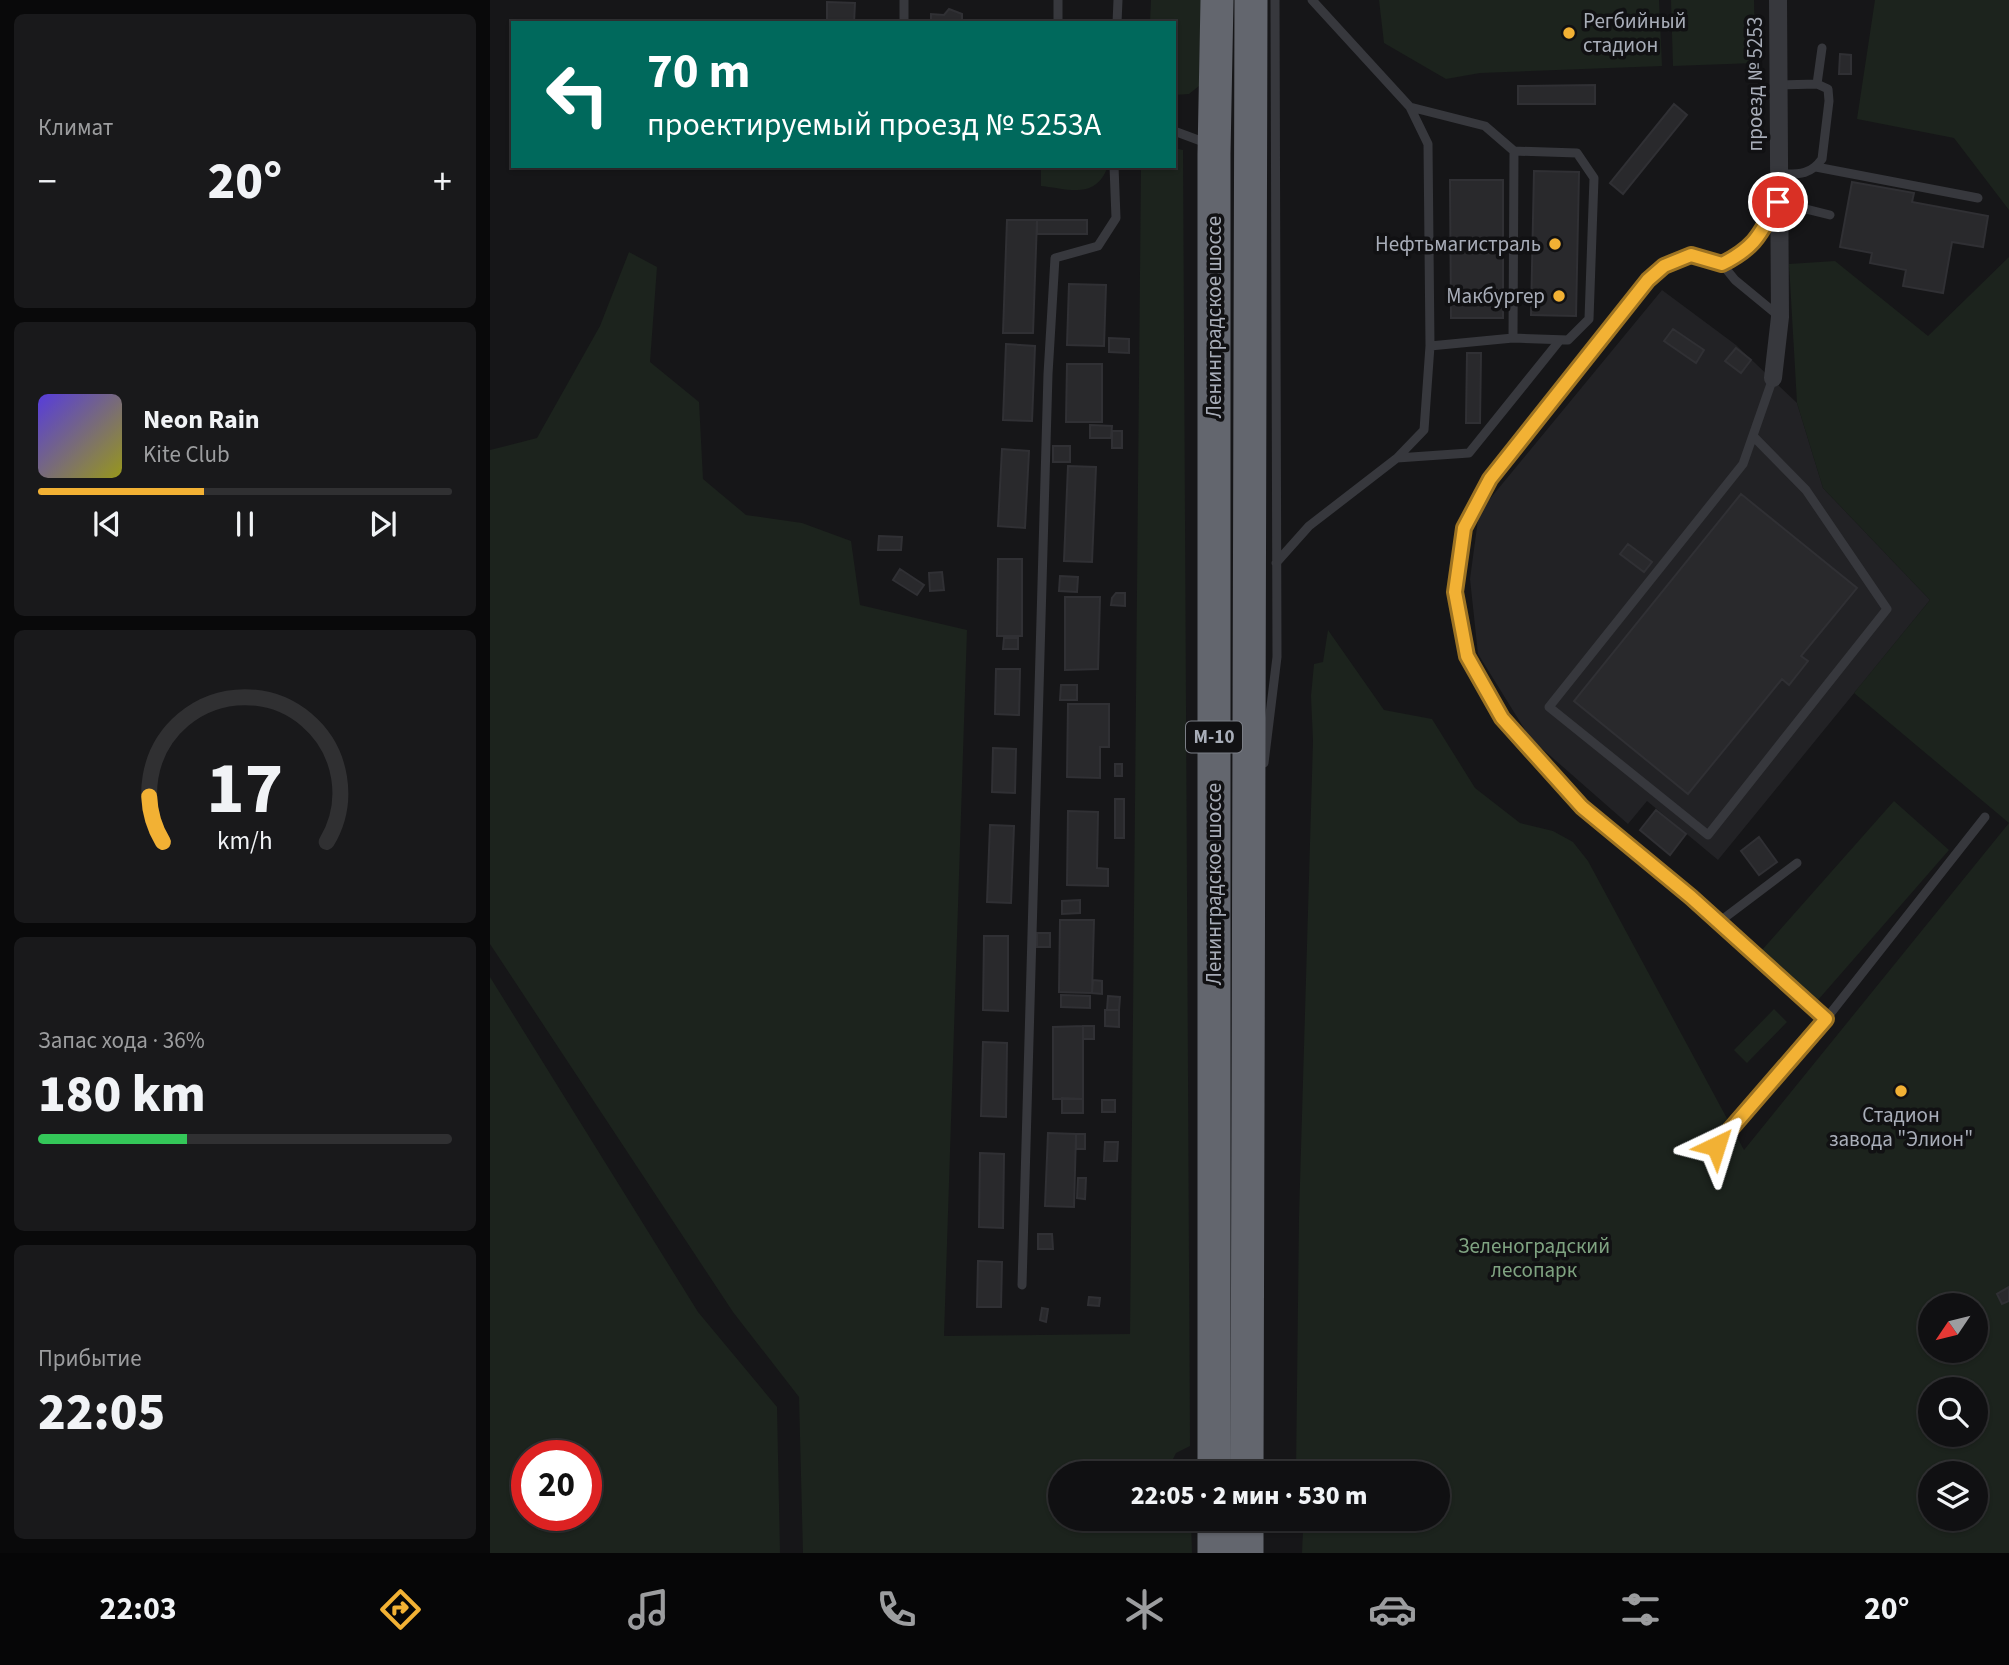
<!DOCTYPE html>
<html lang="ru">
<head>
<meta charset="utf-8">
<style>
	:root { --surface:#101012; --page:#19191b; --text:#f1f3f6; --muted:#9c9d9f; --line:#303032; --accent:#f2b134 }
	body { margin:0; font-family:"Source Sans 3",sans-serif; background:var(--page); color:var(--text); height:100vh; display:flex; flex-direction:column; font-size:26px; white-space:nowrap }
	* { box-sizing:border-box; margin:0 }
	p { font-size:23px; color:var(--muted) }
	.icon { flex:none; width:38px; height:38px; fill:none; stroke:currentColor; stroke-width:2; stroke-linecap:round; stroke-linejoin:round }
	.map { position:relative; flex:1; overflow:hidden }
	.sheet { display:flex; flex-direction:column; gap:14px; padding:14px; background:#09090a; width:490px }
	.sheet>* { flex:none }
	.guide { position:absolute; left:21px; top:21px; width:665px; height:147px; border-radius:0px; box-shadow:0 2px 5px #0004,0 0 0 2px var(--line); background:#00695c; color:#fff; overflow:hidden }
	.needle { width:46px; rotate:235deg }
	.fabs { position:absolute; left:1428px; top:1293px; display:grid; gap:14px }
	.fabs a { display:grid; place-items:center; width:70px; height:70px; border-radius:50%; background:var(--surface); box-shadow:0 2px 5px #0004,0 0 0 2px var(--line); font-size:35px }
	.speed { position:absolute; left:21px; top:1440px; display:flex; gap:14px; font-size:35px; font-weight:700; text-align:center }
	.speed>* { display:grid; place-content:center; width:91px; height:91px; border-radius:50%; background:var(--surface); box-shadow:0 2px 5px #0004,0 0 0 2px var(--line); line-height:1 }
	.speed .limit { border:10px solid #d22; background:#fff; color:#111 }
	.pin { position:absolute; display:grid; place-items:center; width:60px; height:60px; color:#fff; margin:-30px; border:4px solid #fff; border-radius:50%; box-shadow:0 2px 7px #0007 }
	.me { position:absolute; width:77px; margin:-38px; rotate:41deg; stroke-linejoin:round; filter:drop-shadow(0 0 5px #0008) }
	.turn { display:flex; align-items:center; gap:24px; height:147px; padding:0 21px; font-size:32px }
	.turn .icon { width:91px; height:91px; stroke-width:2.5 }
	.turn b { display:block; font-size:49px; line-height:60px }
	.big { font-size:52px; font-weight:800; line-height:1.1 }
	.sheet .widget { flex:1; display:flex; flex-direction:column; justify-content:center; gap:10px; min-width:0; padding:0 24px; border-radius:10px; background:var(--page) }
	.sheet .dial { align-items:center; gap:0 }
	.dial svg { height:182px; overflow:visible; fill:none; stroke:var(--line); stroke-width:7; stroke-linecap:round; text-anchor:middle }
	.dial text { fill:var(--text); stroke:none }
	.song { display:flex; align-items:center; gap:21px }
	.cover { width:84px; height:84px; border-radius:10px; background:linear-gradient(135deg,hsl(250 70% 55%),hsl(60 70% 35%)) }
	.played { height:7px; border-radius:4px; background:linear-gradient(90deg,var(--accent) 40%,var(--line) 40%) }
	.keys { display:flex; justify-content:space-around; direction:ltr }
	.heat { display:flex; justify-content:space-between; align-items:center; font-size:38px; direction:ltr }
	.charge { height:10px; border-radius:5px; background:linear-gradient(90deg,#34c759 36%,var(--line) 0) }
	.trip { position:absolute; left:558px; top:1461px; width:402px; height:70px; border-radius:35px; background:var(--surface); box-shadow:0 2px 5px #0004,0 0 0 2px var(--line); font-weight:800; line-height:70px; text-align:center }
	.tabs { display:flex; height:112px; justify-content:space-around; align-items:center; background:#060607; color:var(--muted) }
	.tabs .icon { width:49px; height:49px }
	.tabs .on { color:var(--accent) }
	.tabs b { font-size:32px; color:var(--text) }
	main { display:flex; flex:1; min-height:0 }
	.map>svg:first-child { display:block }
	.built { fill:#222225 }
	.green { fill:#1c231d; fill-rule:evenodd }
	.building { fill:#29292c; stroke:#303034; stroke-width:2 }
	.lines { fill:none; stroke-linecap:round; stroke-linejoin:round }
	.lane { stroke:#37383d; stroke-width:9 }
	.street { stroke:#37383d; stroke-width:18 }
	.highway { stroke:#63666e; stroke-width:33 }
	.route-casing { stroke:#9d7322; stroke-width:18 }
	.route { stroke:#f2b134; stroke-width:12 }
	.poi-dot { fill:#f2b134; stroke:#111113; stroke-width:2.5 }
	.labels { text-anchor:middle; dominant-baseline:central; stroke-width:7; stroke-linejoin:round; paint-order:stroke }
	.shield { fill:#111113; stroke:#7b7e86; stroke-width:2 }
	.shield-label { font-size:19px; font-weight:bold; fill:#a8adb8 }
	.poi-label { font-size:21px; fill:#a8adb8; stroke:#111113; text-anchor:end }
	.street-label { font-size:21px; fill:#a8adb8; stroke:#111113 }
	.park-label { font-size:21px; fill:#7fa381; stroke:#111113 }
</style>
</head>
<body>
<main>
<section class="sheet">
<div class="widget"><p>Климат</p>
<div class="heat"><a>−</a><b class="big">20°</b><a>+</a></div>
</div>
<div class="widget">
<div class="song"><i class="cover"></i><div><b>Neon Rain</b><p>Kite Club</p></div></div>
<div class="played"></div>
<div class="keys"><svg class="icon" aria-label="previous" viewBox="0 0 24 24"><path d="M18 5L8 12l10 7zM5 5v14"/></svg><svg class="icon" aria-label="pause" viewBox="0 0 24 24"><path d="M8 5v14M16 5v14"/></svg><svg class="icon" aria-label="next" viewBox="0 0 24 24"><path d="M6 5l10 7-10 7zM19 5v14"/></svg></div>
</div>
<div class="widget dial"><svg viewBox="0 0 100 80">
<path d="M14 69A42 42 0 1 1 86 69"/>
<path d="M14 69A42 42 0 0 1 8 49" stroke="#f2b134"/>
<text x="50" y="56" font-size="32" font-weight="700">17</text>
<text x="50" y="72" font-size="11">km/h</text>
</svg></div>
<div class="widget"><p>Запас хода · 36%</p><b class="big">180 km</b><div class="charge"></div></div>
<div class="widget"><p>Прибытие</p><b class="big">22:05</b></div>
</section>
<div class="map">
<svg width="1519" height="1553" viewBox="0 0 1519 1553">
	<rect width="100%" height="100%" fill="#161618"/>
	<path class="built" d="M1172,290L1246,345L1307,403L1333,488L1440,600L1228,860L1157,801L1138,824L1040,738L988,654L980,579L989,512Z"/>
	<path class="green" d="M661,0H711L709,86L699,94L684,95V23H660Z
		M889,0H1169L1172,66L990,73L956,79L894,43Z
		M1181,0H1264L1265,63L1183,66Z
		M1385,0H1519V210L1464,138L1367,119Z
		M684,148L693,150L700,1446L686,1453L680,1465L687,1473L570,1474V1519H701L702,1553H313L309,1397L243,1312L0,944V450L47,438L110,326L139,252L167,267L160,362L209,402L213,479L256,515L312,523L361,541L370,605L477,630L454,1336L640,1334L651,166H684Z
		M551,166H618C606,200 579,189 551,186Z
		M1519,257V1553H812L813,1530L806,1528V1519H948V1474L806,1473L809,1217L823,741L821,696L824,664L833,662L838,630L894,710L942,719L985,788L1030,823L1063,831L1083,842L1098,861L1254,1150L1519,823L1364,693L1440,600L1333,488L1307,403L1299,264L1345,261L1438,336ZM1440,1306H1486V1351H1440ZM1440,1390H1486V1435H1440ZM1440,1474H1486V1519H1440Z
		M1404,801L1459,850L1328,1000L1272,950Z
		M0,977L208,1312L287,1407L290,1553H0ZM37,1456H96V1516H37Z
		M1284,1009L1297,1022L1257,1063L1244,1050Z"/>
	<path class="building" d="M337,2L365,3L364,23H337Z
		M459,9L472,14V23H441V14L454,15Z
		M1350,54L1361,55V74H1349Z
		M1105,85V104H1028V86Z
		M1184,104L1197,115L1133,194L1120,183Z
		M1044,171L1089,172L1086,316L1041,315Z
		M960,180H1013V318H961Z
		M1362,182L1424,193L1422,202L1498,216L1493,247L1462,242L1453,293L1413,286L1416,270L1380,263L1382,253L1350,247Z
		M517,220H547L543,333H513Z
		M547,220H597V234H547Z
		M579,284L616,285L614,346L577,345Z
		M1183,329L1214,350L1206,363L1174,341Z
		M619,338L639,339V353L619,352Z
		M516,344L545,346L542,421L513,420Z
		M1246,348L1261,360L1251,373L1235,361Z
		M977,353H991L990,423H976Z
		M577,364H612V422H576Z
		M600,425L622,426L621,438H600Z
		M622,431H632V448H622Z
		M563,446H580V462H563Z
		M512,449L539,451L535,528L508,526Z
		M578,466L606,467L602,562L574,561Z
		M1251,494L1367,588L1311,656L1318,661L1299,685L1292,679L1198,794L1084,701Z
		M389,536L412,537L411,550H388Z
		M1138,544L1162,562L1154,572L1130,554Z
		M508,559H532V636H507Z
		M410,569L434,585L427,595L403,580Z
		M452,572L454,590L440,591L439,573Z
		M570,576L588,577L587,592L569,591Z
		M626,593H635V606L621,605L622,598Z
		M575,597H610L608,669L575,670Z
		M514,638H528V649H513Z
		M506,669H530L529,715L505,714Z
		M571,685H587V700H570Z
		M578,704H619V747H610V778L577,777Z
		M503,748L526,749L525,793L502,792Z
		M625,764H632V776H625Z
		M625,799H634V838H625Z
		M1166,810L1196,834L1180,855L1150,830Z
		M578,811L608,812L607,868L618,869V886L577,885Z
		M500,825L524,826L521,903L497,902Z
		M1269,837L1287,862L1269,875L1251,851Z
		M590,900V913L572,914V901Z
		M570,920H604L602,993L569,992Z
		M547,933H560V947H547Z
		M494,936H518V1011L493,1010Z
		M603,980L612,981V994L602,993Z
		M571,995L600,996V1008L571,1007Z
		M618,996L630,997L629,1010H617Z
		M615,1010H629V1027L615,1026Z
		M593,1026V1099H563V1027Z
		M593,1026H604V1039H593Z
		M493,1042L517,1043L516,1117L491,1116Z
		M572,1098L593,1099V1113H572Z
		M612,1100H625V1112H612Z
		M558,1133L586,1134L584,1207L555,1206Z
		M586,1134H595V1149H586Z
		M615,1142H628L627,1161H614Z
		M490,1153L514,1154L513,1228L489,1227Z
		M588,1178H596L595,1199L587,1198Z
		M548,1234H562L563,1249H548Z
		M488,1261L512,1262L511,1307H487Z
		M1519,1287V1301L1512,1304L1507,1294Z
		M599,1297L610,1298L609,1306L598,1305Z
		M552,1308L558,1309L556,1322L550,1320Z"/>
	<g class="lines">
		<path class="lane" d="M568,0V23
			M414,23V0
			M627,23L628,0
			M1327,84L1332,48
			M1288,85L1327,84L1338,89L1339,101L1332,159C1320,176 1307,174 1288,174
			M920,107L995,126L1024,151L1023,338L940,346
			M684,131L719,144
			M1326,167L1488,198
			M1232,264L1245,280L1290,317
			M1023,338L1078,340L1099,319L1104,178L1087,153L1024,151
			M1263,436L1316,490L1397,609L1218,835L1059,707L1253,464L1283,378
			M907,458L979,453L1070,340
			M786,563L819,526L907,458L934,430L940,346L938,144L920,107L822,0
			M774,763L787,657L785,0
			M1229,922L1307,863
			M1336,1019L1201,897L1092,807L1012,718L977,656L966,592L974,528L1000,479L1158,280L1174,266L1201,255L1232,264C1266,247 1270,234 1288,202L1340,215
			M1226,1146L1336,1019L1495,817
			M532,1285L558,374L565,258L608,246L626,218L624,166"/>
		<path class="street" d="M1283,378L1290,317L1288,0"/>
		<path class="highway" d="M724,1474V154L727,0
			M757,1474L761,0
			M724,1553V1519
			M757,1553V1519"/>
	</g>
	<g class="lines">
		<defs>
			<path id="route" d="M1226,1146L1336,1019L1201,897L1092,807L1012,718L977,656L965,592L974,528L1000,479L1158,280L1174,266L1201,255L1232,264C1266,247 1270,234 1288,202"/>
		</defs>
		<use href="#route" class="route-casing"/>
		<use href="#route" class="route"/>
	</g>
	<g class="poi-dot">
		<circle cx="1079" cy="33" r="7"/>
		<circle cx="1065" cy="244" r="7"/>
		<circle cx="1069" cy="296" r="7"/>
		<circle cx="1411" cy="1091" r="7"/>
	</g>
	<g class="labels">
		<rect class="shield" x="696" y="721.5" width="56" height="31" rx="5"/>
		<g class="shield-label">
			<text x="724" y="737">М-10</text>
		</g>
		<g class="poi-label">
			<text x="1093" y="21" text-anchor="start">Регбийный<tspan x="1093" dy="24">стадион</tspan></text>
			<text x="1051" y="244">Нефтьмагистраль</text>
			<text x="1055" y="296">Макбургер</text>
			<text x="1411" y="1115" text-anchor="middle">Стадион<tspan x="1411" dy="24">завода "Элион"</tspan></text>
		</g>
		<g class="street-label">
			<text transform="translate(1265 84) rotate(-90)">проезд № 5253</text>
			<text transform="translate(724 317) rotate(-90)">Ленинградское шоссе</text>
			<text transform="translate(724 884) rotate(-90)">Ленинградское шоссе</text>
		</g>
		<g class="park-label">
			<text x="1044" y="1246">Зеленоградский<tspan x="1044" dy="24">лесопарк</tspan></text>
		</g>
	</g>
</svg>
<div class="fabs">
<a><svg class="needle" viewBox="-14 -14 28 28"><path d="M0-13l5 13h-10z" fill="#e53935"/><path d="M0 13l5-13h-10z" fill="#9c9d9f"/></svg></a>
<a><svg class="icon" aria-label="search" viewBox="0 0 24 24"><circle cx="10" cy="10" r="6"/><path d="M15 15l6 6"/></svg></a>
<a><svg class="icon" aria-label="layers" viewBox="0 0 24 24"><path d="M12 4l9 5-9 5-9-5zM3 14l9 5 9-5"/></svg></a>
</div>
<div class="speed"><div class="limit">20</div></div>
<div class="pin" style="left:1288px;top:202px;background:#d93025"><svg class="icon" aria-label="arrive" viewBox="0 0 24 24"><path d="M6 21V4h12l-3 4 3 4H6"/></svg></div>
<svg class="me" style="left:1226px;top:1146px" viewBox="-20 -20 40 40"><path d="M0-17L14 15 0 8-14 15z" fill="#f2b134" stroke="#fff" stroke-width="4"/></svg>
<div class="trip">22:05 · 2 мин · 530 m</div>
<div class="guide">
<div class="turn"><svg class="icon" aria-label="left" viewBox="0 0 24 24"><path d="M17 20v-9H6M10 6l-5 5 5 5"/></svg><div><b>70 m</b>проектируемый проезд № 5253А</div></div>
</div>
</div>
</main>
<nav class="tabs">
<b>22:03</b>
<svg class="icon on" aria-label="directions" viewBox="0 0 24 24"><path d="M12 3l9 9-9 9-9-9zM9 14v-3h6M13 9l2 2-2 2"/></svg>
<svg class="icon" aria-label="music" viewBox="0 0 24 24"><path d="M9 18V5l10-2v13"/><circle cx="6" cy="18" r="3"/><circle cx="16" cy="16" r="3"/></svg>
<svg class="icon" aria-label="phone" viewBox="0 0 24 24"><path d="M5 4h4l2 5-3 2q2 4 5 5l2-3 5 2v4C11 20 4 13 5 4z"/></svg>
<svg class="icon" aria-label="climate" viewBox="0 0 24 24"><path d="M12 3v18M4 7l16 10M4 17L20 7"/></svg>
<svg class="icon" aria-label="car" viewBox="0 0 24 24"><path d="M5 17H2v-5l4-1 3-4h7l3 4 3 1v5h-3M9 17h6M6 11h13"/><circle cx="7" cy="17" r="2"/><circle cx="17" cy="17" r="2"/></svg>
<svg class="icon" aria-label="filters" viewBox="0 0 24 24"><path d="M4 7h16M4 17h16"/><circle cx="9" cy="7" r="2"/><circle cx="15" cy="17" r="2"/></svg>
<b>20°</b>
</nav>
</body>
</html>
